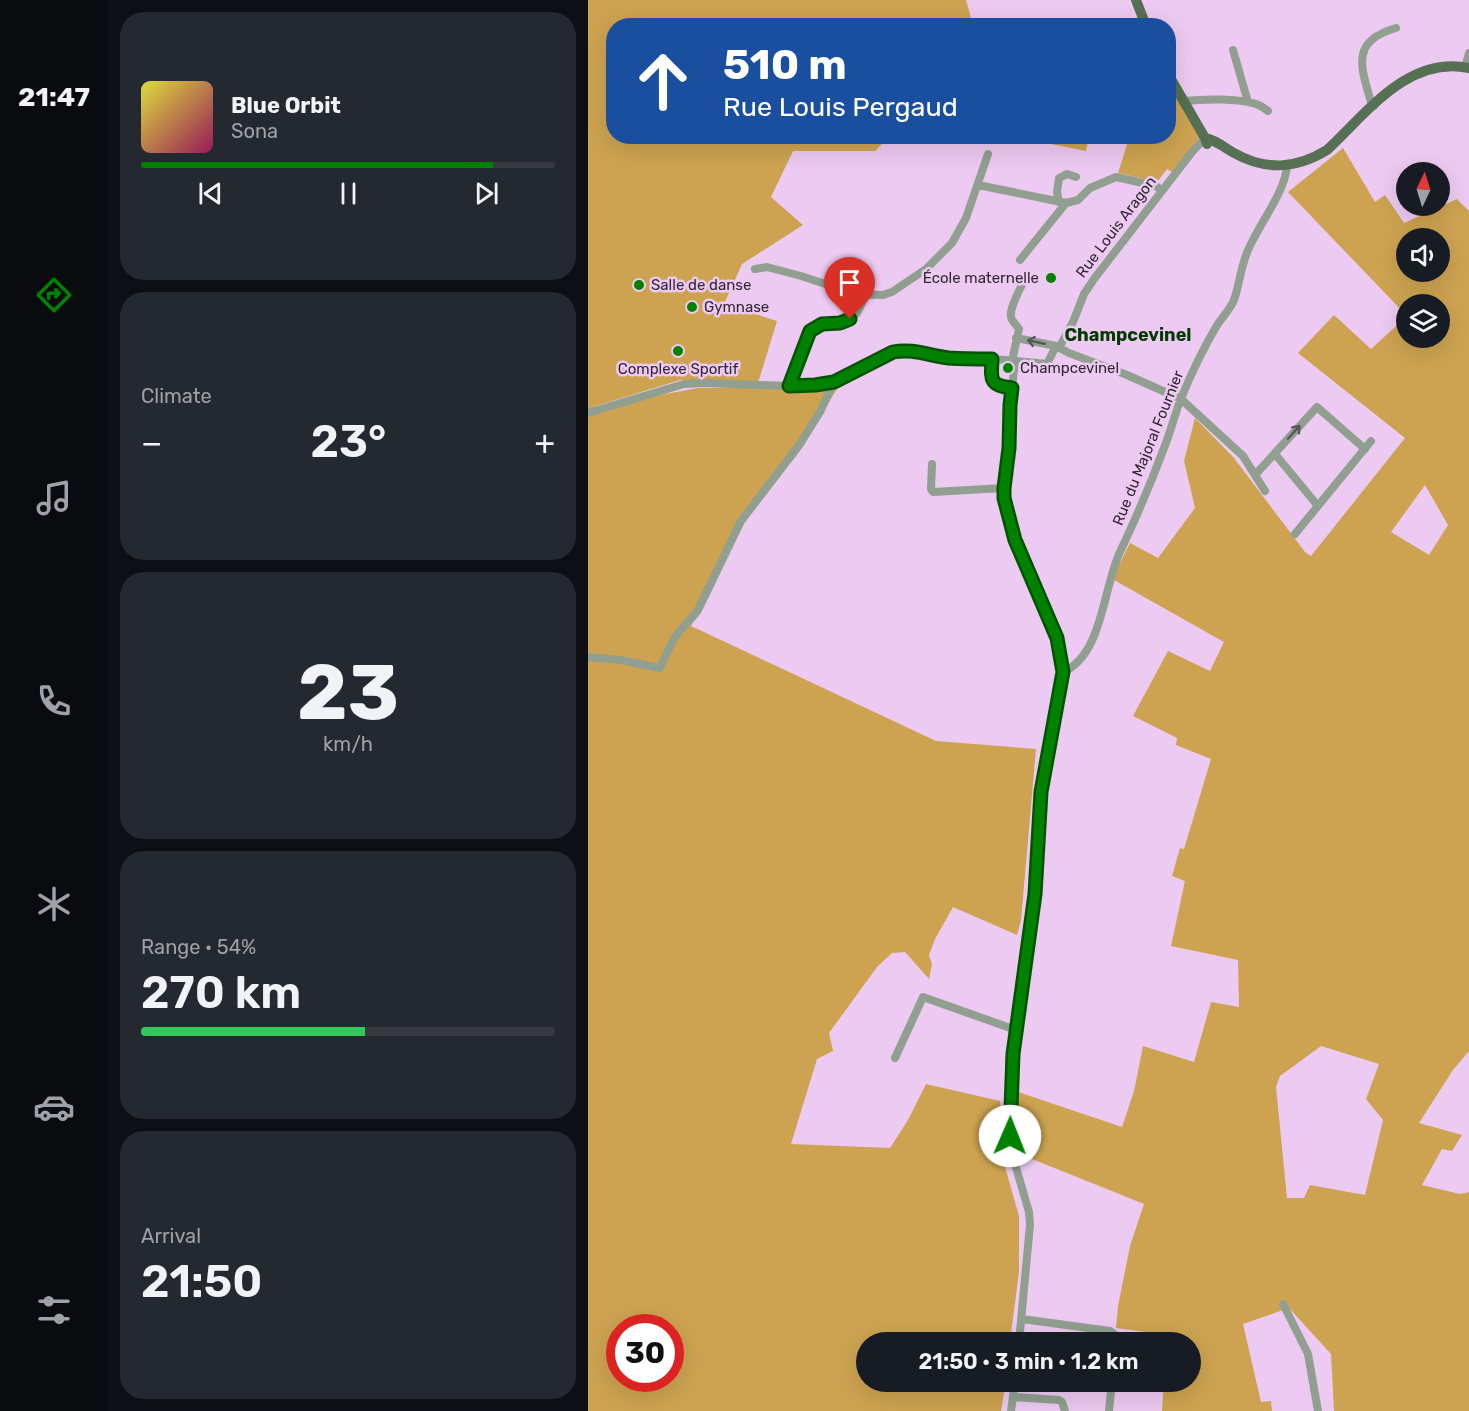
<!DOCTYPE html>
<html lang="en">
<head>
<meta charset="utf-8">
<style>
	:root { --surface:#171b24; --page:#242831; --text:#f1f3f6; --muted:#9ea1a6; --line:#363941; --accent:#008200 }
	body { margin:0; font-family:Rubik,sans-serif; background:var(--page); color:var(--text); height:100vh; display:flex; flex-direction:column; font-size:22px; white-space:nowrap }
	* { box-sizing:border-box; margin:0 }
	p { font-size:20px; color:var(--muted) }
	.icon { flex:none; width:33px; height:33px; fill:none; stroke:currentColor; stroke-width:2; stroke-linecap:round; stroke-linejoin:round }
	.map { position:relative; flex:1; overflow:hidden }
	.details { display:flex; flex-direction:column; gap:12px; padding:12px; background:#0d0f14; width:480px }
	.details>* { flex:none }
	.guide { position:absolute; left:18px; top:18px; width:570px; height:126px; border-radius:24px; box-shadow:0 6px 24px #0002; background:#1a4fa0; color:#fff; overflow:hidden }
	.needle { width:39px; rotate:4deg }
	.controls { position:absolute; left:808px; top:162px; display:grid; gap:12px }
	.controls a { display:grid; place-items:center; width:54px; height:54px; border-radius:50%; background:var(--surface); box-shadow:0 6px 24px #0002; font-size:30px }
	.speed { position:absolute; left:18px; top:1314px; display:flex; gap:12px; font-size:30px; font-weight:700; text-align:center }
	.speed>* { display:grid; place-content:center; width:78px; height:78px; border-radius:50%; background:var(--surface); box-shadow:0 6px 24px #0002; line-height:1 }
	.speed .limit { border:9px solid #d22; background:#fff; color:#111 }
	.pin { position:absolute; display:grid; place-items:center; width:51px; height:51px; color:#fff; margin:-62px -26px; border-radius:50% 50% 50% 0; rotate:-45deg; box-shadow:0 0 6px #0007 }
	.pin .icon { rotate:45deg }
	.me { position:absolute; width:66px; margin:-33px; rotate:1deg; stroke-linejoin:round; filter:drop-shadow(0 0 4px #0008) }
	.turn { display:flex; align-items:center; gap:21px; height:126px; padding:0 18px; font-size:27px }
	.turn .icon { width:78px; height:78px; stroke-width:2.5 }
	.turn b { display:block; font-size:42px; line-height:51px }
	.big { font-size:45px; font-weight:600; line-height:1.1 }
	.details .tile { flex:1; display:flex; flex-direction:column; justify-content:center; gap:9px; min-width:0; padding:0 21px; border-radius:24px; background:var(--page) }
	.details .dial { align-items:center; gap:0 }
	.dial b { font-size:78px; line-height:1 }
	.song { display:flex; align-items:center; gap:18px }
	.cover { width:72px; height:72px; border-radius:9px; background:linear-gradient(135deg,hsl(60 70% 55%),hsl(330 70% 35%)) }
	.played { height:6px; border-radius:3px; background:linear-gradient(90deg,var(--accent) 85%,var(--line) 85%) }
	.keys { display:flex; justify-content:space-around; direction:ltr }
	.heat { display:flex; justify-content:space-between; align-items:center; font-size:33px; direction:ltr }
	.charge { height:9px; border-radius:4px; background:linear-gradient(90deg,#34c759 54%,var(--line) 0) }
	.trip { position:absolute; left:268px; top:1332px; width:345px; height:60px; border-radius:30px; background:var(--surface); box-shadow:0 6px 24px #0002; font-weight:600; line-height:60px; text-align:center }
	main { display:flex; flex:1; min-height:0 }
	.menu { display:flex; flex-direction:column; width:108px; justify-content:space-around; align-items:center; background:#090b0e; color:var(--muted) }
	.menu .icon { width:42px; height:42px }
	.menu .selected { color:var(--accent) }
	.menu b { font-size:27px; color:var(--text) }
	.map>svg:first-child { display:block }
	.green { fill:#cda351; fill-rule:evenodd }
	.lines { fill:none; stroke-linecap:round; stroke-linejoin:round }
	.minor { stroke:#909f8f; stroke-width:8 }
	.major { stroke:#557052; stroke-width:10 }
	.oneway { stroke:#585659 }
	.route-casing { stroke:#005400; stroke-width:15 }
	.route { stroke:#008200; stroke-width:10 }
	.poi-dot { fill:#008200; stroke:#edcaf1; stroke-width:2 }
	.labels { text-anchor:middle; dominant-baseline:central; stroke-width:5; stroke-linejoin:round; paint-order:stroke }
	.street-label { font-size:15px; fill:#332635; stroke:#edcaf1 }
	.poi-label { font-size:15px; fill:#332635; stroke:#edcaf1; text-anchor:start }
	.quarter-label { font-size:18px; font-weight:bold; fill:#023a02; stroke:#edcaf1 }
</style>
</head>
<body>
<main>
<nav class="menu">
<b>21:47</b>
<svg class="icon selected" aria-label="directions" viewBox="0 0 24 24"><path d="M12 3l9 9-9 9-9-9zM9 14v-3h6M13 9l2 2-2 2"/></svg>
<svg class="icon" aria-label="music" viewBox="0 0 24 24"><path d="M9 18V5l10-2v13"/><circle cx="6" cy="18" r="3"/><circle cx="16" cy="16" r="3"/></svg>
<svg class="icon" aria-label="phone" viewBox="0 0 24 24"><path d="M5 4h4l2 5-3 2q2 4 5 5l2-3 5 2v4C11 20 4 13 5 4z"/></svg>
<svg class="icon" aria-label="climate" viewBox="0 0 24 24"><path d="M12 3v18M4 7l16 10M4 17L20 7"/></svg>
<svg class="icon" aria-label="car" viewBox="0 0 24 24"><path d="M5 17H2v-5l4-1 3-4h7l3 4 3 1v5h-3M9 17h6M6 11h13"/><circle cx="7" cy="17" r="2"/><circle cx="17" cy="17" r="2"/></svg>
<svg class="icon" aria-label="filters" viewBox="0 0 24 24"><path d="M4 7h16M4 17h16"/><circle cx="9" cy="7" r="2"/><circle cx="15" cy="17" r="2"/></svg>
</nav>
<section class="details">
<div class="tile">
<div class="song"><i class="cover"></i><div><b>Blue Orbit</b><p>Sona</p></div></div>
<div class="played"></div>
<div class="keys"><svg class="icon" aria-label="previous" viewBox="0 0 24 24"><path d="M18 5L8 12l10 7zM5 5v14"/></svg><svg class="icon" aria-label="pause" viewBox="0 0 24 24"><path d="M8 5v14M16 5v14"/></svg><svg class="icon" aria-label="next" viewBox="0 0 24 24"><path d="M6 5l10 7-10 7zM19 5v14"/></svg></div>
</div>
<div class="tile"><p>Climate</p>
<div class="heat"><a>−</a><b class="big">23°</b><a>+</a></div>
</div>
<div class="tile dial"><b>23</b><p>km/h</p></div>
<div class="tile"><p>Range · 54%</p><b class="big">270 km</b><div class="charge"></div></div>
<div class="tile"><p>Arrival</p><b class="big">21:50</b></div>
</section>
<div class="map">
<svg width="881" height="1411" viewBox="0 0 881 1411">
	<rect width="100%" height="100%" fill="#edcaf1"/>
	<path class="green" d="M0,0H378L385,25L26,26V136L301,137L287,151H205L183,197L215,225L154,264L136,304L189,321L170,383L92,380L2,408L110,388H228L252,384L208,456L159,517L103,626L348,741L448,749L433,920L429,935L365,907L347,939L341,955L344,964L341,979L317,952L304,953L289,967L241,1033L245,1051L229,1059L203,1144L302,1148L320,1120L338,1084L412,1101L415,1160L431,1216V1272L422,1342H279V1382H418L413,1411H0ZM32,1328H82V1378H32Z
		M581,82L612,137L584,172L579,169L569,182L530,173L541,138L540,137L580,136Z
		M433,137V136L501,137L498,151L433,138Z
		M755,148L787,202L797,195L816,223L869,199L881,211V1051L865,1070L831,1123L874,1135L864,1151L854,1149L834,1185L872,1194L881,1192V1411H746L743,1354L701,1308L655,1324L673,1402L683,1401L684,1411H574L576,1382H603V1342H579L580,1335L528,1328L530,1306L542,1246L556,1204L429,1153L425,1121L427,1091L534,1127L546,1091L555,1046L606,1062L623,1002L651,1007L650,960L583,946L597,881L584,876L592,848L596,849L623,759L588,745L589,738L545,716L580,651L622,671L636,642L526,580L531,565L542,543L570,558L607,508L596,461L607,418L646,458L717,552L723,556L817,438L710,353L746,315L783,349L819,316V338H852V304H819V316L700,192ZM819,238H852V272H819ZM837,485L860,525L841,555L803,532ZM733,1046L791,1064L778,1099L795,1120L777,1195L722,1185L716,1198H699L688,1087L692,1076Z"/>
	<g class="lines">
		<path class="minor" d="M645,50L660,102
			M877,67L881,53
			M596,101C615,99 650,98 668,104C672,105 676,108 680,111
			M786,106L783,102C773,67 762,41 808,28
			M390,185L478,203L490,200L502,188L528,177L568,186L574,191
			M471,202L469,192L471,178L479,174L488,177
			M432,260L478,203
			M167,269L179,267L213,276L268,294L295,295L304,292L338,269L364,243L378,218L400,154
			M428,338L468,346L481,353L539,375L593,399L655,456L677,491
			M471,348L485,322L496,294L506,279L604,152L617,138
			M404,359C403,380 401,385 424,388
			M424,361L431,329C428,324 424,322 423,317C421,308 433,288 436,280
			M427,361L422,406L421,448L416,488V498L427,540L469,638L475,672L453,793L447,894L429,1017L422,1093V1136L423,1150L441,1212L442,1225L431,1342
			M201,386L223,331L234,324L252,323L262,319L269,313L278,295
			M0,413L96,384L115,383L201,386L227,385L246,382L305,352L314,350L324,351L361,358L406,359L459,364L468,346
			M687,454L730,506
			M344,464L343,489L345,492L416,488
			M667,475L729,407L777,449
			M707,534L783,441
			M0,657L32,660L72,668C78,656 82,643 90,633C97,624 104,619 110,610L153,521L212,444L232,412L246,382
			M475,672C515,655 515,587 532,552C548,518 563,483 576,448C583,431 587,413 594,396C604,372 615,349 628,327C633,318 642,310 646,300C652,283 653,264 661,248C672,223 697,192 699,166
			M307,1058L335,997L428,1030
			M695,1304L720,1354L730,1411
			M434,1319L522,1331L526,1334L527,1342
			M426,1397L471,1400L474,1402L477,1411
			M423,1411L427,1382
			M521,1411L524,1382"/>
		<path class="major" d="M548,0L558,26
			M580,74L617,138L619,144
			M617,138C628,140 637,148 646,153C678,171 708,169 739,150C778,114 820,55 881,68"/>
	</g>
	<defs><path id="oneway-shaft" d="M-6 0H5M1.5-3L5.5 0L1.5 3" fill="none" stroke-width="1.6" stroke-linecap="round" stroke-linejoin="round" transform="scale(1.5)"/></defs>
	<g class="oneway">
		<use href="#oneway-shaft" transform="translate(448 342) rotate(-168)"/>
		<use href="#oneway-shaft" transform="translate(706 432) rotate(-48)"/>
	</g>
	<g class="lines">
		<defs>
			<path id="route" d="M262,319L252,323L234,324L222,331L201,386L227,385L246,382L305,352C325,348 342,356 361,358C376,359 390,359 404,359C403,380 401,385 424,388L422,405L421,448L416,488V498L427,540L469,638L475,672L453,792L447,894L425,1054L422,1136"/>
		</defs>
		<use href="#route" class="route-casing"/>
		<use href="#route" class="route"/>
	</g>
	<g class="poi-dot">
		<circle cx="463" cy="278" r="6"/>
		<circle cx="51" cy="285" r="6"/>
		<circle cx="104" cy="307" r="6"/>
		<circle cx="90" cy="351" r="6"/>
		<circle cx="420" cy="368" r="6"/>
	</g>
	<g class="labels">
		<g class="street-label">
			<text transform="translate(528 227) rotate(-53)">Rue Louis Aragon</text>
			<text transform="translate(560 448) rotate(-68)">Rue du Majoral Fournier</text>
		</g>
		<g class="poi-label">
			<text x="451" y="278" text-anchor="end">École maternelle</text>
			<text x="63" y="285">Salle de danse</text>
			<text x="116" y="307">Gymnase</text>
			<text x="432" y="368">Champcevinel</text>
			<text x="90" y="369" text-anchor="middle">Complexe Sportif</text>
		</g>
		<g class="quarter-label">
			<text x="540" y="335">Champcevinel</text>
		</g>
	</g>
</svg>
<div class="controls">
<a><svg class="needle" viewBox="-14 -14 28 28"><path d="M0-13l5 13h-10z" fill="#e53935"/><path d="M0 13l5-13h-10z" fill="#9ea1a6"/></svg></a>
<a><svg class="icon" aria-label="sound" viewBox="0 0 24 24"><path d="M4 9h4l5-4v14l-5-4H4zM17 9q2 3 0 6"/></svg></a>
<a><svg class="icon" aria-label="layers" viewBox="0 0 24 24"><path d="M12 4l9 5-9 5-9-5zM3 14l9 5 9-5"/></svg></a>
</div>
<div class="speed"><div class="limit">30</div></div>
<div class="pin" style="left:262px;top:319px;background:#d93025"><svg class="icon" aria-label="arrive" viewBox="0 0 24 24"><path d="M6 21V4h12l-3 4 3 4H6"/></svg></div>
<svg class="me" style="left:422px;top:1136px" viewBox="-20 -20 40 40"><circle r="19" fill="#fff"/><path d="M0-13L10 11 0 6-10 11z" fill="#008200"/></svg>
<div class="trip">21:50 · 3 min · 1.2 km</div>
<div class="guide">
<div class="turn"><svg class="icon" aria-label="ahead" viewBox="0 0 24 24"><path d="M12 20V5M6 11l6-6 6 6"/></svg><div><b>510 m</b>Rue Louis Pergaud</div></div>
</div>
</div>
</main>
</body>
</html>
